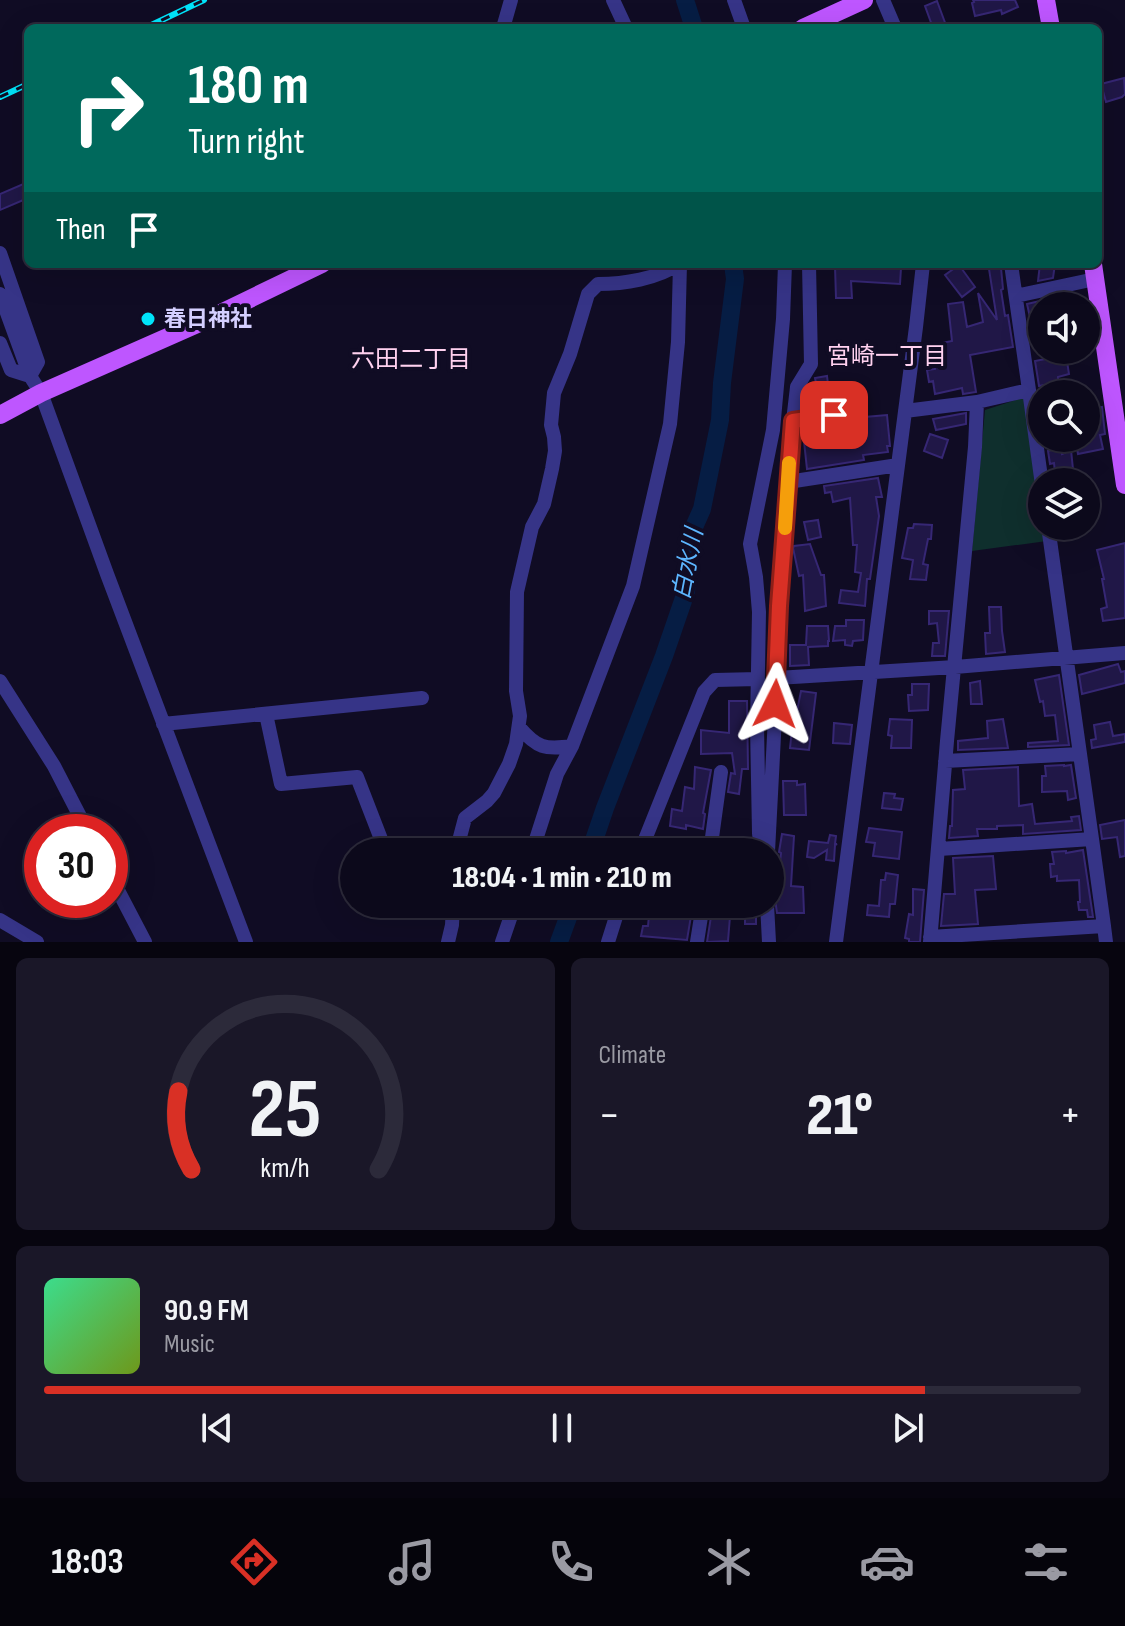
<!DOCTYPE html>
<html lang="en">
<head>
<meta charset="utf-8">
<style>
	:root { --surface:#0c091b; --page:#1a1728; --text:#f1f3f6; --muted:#9a9aa3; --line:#2c2a3a; --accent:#d93025 }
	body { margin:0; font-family:"Sofia Sans Condensed","Noto Sans JP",sans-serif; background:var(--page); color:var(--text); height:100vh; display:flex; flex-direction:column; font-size:30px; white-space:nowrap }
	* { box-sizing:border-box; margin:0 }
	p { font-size:26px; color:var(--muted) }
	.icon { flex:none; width:44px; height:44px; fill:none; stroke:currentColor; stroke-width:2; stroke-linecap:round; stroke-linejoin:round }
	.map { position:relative; height:942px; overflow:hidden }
	.side { display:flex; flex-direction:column; gap:16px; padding:16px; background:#07050f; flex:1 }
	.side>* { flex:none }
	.hud { position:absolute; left:24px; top:24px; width:1078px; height:244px; border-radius:12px; box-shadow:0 8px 32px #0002,0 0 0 2px var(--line); background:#00695c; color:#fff; overflow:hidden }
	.controls { position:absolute; left:1028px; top:292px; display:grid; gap:16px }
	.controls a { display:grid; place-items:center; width:72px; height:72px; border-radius:50%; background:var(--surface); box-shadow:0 8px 32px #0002,0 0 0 2px var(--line); font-size:40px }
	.speed { position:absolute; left:24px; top:814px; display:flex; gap:16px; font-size:40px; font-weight:700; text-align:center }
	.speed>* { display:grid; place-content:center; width:104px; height:104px; border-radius:50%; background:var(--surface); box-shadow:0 8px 32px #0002,0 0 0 2px var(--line); line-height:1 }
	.speed .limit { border:12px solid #d22; background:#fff; color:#111 }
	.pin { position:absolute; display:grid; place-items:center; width:68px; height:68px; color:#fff; margin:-34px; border-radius:16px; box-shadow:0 4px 12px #0006 }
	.me { position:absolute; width:88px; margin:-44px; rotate:3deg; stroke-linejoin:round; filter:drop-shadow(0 0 6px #0008) }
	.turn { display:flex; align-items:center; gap:28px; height:168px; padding:0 32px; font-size:36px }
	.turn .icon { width:104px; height:104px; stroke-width:2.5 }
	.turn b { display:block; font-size:56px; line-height:68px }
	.then { display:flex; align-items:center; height:76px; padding:0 32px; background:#0003; gap:16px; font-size:30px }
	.big { font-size:60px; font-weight:800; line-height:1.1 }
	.side .widget { flex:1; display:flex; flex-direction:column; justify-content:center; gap:12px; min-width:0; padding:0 28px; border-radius:12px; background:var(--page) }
	.side .dial { align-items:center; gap:0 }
	.dial svg { height:208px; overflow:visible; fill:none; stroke:var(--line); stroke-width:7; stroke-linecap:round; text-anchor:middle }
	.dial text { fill:var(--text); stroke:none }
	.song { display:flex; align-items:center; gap:24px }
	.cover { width:96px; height:96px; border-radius:12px; background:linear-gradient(135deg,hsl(150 70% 55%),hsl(80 70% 35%)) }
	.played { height:8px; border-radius:4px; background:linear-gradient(90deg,var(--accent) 85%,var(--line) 85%) }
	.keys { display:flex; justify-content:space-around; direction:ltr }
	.heat { display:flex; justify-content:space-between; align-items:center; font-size:44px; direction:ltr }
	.side .tiles { flex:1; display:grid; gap:16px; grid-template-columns:1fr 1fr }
	.widget:last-child { grid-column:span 2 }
	.trip { position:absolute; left:340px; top:838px; width:444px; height:80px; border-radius:40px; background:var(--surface); box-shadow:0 8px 32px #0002,0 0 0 2px var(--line); font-weight:800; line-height:80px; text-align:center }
	.menu { display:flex; height:128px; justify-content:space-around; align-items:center; background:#05040b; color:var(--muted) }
	.menu .icon { width:56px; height:56px }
	.menu .current { color:var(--accent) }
	.menu b { font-size:36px; color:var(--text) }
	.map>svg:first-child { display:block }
	.green { fill:#0f2f2d }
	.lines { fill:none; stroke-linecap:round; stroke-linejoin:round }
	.river { stroke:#061d44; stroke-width:18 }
	.building { fill:#201747; stroke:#362774; stroke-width:2 }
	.minor { stroke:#363487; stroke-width:14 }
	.major { stroke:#be56ff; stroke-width:18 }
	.rail-casing { stroke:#00e4fa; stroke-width:6 }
	.rail { stroke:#100c24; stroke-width:3; stroke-dasharray:9; stroke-linecap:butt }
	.route-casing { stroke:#8d1f18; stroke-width:20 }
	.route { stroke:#d93025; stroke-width:14 }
	.slow { stroke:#f59e0b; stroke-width:14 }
	.poi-dot { fill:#00e4fa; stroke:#100c24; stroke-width:3 }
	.labels { text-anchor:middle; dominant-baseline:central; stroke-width:8; stroke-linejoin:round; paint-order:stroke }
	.poi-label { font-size:22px; font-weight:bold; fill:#d4cfff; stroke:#100c24; text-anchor:start }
	.neighbourhood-label { font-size:24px; fill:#ffd1ef; stroke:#100c24 }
	.water-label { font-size:24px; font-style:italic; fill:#5db6ff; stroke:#100c24 }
</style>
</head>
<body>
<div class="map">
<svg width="1125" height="942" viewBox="0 0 1125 942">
	<rect width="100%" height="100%" fill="#100c24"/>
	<path class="green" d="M1025,397L1042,507V526L1047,541L972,551L985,410Z"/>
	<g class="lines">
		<path class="river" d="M685,0L694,28
			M590,852L605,808L664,656L686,592L689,553L694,527L702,509L720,420L722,383L735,279L733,264
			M559,942L573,904"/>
	</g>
	<path class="building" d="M973,0H1015L1018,7L1002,14L1001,10L975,16L972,3L974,2Z
		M937,1L947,28H933L925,6Z
		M1124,78L1125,94L1122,97L1106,102L1101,84Z
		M28,182V198L0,210V194Z
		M1040,264H1055L1053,278L1038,281Z
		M861,265L901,268L900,284L851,281L852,298H836L835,266L861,267Z
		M959,265L975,287L962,297L945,275Z
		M1001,268L1003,289L1001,290L1005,316L1008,315L1013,347L970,355L976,392L963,394L962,388L935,394L933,381L929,382L927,370L935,369L932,345L952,341L948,304L963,302L967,327L983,322L978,293L997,320L989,269Z
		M1057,297L1058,306H1042V315L1030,317L1027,304Z
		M1066,355L1069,374L1058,377L1059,394H1051L1050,384L1039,386L1035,361Z
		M827,376L829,392L845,390L850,408L842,409L833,405L813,408L812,406H809L808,398L816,397L814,383H816L815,378Z
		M1102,407L1105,434L1100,435L1103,449L1078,454L1075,438H1086V435H1091L1088,410Z
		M966,413V424L936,430L933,419Z
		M887,415L890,446H887L888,452L863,455L864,460L807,469L803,432L817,430V433L843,429V426L866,422L865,417Z
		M930,434L948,440L942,458L924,451Z
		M1060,447L1062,454L1071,450L1074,479L1056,482L1054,463L1050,464L1048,451Z
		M878,478L882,497H876L879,516L870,579H867L865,606L839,603L841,590L858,592L861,573L855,572L857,545H853L850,498L833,502L831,492L825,493L824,486Z
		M818,520L821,537L808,540L804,522Z
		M914,524L932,525L931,539H928L923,564L928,565L926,580L910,579L913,560L902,558L908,528H913Z
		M1125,543V618L1103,621L1101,609L1107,607L1102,579H1104L1097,550Z
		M810,544L821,575H824L826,606L805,611L803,575L799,576L793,548L794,546Z
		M989,607H1001L1002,631L1005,652L986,654L985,633H990Z
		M929,611H949L945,656H932L933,643H939L937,623L929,624Z
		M846,620H864L863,640L853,641L852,646L845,645V640L833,641L835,626H846Z
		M807,626H828L829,641H828V646L808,647L809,665L790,666V645H806Z
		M1118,664L1121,672L1125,671V683L1082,694L1079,675Z
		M1059,675L1069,745L1028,747V743L1058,741L1055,715L1045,716L1043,701L1040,702L1035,680Z
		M980,681L982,704H971L970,683Z
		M912,684H929L928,710L909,711L908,695H912Z
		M801,691L816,693L809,750L790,748L793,720L795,721Z
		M729,701H747L748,769H742L739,794L728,792L731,773L735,774L732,753L701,754V730L729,733Z
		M890,719L912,720L911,748H891L892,736L888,735Z
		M1003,719L1008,748L958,750V741L988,738L987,721Z
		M1110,722L1113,736L1125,734V742L1092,748L1091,740L1096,739L1094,725Z
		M834,723L852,725L850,744L833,743Z
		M1064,765V766L1071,765L1076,798L1068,800L1067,791L1042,792V776H1046L1045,766Z
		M695,767L711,770L703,813L705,814L703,829L686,825V829L670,826L672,809L682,811L685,787L694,789Z
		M1018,767L1019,806L1032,804L1035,824L1072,821L1071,817L1079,816L1081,830L1023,834V825L997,826V829H977L978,836L949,838L950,826H952L953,790L965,789L963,770Z
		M783,781H797V785L805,784L806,815H784Z
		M884,793L895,794L894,798L903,799L901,810L882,808Z
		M1125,820V856L1120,857L1117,837L1102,839L1100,825Z
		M869,828L902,832L899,859L873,856L875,843L866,842Z
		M782,834L794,836L791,886L803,887L804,913H777L775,899H779V871L781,853L779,852Z
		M830,835L836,836L835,844H837L835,845L834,861L826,860L827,850L814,858L807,857L809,841L828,843Z
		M1083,850L1093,917H1088L1087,910H1079L1078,902H1080L1079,880L1057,881V876L1051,877L1050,864H1054L1052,852L1066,851V853Z
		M993,856L996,889L975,890L978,924L941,926L944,894H955L953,858Z
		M886,873L898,875L895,904H890L889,917L867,915L868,905L879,906L881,880H885Z
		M913,889L924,890L920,942H909V939L905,938L909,914L913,915Z
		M650,904H693L687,940L641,936L643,926H648Z
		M713,904H731L728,941L707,942Z
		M745,904H756V924H745Z"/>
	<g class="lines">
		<path class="minor" d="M613,0L626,28
			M734,0L744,28
			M883,0L895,28
			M503,28L511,0
			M0,253L38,362L30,376L11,370L0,343
			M1011,264L1029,390
			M0,294L30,376L41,393L107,574L246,942
			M1016,296L1095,279
			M977,402L1029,390L1042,485
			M905,411L977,402L975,447L947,741L930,942
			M793,421L797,387L811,364L809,264
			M788,482L898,465
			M1048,526L1080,754
			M777,678L779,606L793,421L834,415
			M0,681L54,766L88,832
			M266,714L281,784L357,777L386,852
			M163,724L422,698
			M519,727C537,748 545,750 572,746
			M945,761L1080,754L1092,839
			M939,849L1092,839L1104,926
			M456,852L465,818L487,801L494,793L509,764L516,744L520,716L516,691L517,592L532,527L544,504L552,469L555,451L554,437L551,425L554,393L570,354L588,294L598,284C623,284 658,279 678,264
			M532,852L557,774L572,746L633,586L670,424L678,342L680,264
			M640,852L704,692L715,680L758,679
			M710,852L721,772
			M761,852L759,833L757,726L759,612L756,577L750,544L773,430L783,319L785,264
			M768,852L777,678L955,667L1125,653
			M110,875L145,942
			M767,904L769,942
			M0,920L37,942
			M930,937L1104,926L1106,942
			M448,942L452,925L453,904
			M502,942L515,904
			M608,942L620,904
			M697,942L703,904
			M836,942L916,327L923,264"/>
		<path class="major" d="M1046,0L1051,28
			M803,28L864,0
			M1093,264L1125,485
			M0,415L41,393L204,321L322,264"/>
		<defs>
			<path id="rail" d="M145,28L204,0
				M0,97L28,84"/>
		</defs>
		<use href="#rail" class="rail-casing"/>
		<use href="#rail" class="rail"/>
	</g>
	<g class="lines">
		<defs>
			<path id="route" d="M775,704L779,606L793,421L834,415"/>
		</defs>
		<use href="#route" class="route-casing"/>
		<use href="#route" class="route"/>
		<path class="slow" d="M785,528L789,463"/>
	</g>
	<circle class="poi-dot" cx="148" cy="319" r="8"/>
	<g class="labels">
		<g class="poi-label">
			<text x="164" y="319">春日神社</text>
		</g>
		<g class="neighbourhood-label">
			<text x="887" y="356">宮崎一丁目</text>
			<text x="411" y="359">六田二丁目</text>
		</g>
		<g class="water-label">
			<text transform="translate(688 564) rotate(-79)">白水川</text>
		</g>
	</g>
</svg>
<div class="controls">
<a><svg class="icon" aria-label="sound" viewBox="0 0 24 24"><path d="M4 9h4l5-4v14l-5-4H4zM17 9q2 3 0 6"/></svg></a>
<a><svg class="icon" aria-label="search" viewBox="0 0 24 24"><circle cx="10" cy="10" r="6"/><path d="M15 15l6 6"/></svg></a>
<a><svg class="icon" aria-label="layers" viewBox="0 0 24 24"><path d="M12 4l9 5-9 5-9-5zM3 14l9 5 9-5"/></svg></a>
</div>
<div class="speed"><div class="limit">30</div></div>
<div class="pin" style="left:834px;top:415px;background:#d93025"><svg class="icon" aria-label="arrive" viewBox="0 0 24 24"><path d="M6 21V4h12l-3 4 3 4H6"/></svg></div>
<svg class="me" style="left:775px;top:704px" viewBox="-20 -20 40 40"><path d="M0-17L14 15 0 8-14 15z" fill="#d93025" stroke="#fff" stroke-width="4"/></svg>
<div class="trip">18:04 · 1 min · 210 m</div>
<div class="hud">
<div class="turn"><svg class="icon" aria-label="right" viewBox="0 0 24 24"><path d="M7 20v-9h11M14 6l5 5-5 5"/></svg><div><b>180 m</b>Turn right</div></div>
<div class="then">Then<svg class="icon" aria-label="arrive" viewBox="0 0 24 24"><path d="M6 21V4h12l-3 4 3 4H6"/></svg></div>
</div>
</div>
<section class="side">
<div class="tiles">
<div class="widget dial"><svg viewBox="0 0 100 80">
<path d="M14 69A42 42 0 1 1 86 69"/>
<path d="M14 69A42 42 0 0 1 9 39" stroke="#d93025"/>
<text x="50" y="56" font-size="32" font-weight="700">25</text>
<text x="50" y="72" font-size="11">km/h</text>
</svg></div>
<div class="widget"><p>Climate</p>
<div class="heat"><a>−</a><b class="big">21°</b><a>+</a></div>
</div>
<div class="widget">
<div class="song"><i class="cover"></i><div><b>90.9 FM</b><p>Music</p></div></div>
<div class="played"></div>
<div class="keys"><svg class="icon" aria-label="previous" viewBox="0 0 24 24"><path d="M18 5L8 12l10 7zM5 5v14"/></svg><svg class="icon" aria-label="pause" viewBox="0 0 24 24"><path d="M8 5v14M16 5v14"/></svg><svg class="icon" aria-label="next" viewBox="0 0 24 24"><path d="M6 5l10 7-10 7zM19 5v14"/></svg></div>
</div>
</div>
</section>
<nav class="menu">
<b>18:03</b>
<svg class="icon current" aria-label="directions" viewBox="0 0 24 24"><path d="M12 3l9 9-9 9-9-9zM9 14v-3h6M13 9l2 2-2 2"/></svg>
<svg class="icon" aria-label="music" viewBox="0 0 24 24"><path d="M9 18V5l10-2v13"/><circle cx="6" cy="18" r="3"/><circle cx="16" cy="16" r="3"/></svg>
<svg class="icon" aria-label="phone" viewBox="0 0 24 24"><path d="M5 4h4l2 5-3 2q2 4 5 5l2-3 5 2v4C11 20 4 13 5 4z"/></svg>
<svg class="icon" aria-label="climate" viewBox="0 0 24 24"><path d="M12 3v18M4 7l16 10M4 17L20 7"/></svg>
<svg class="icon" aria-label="car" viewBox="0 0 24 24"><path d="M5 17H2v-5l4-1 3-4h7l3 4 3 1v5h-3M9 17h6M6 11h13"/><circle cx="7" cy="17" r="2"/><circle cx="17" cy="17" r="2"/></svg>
<svg class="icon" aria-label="filters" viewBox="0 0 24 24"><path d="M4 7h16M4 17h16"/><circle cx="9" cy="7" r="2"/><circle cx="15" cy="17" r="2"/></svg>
</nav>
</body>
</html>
